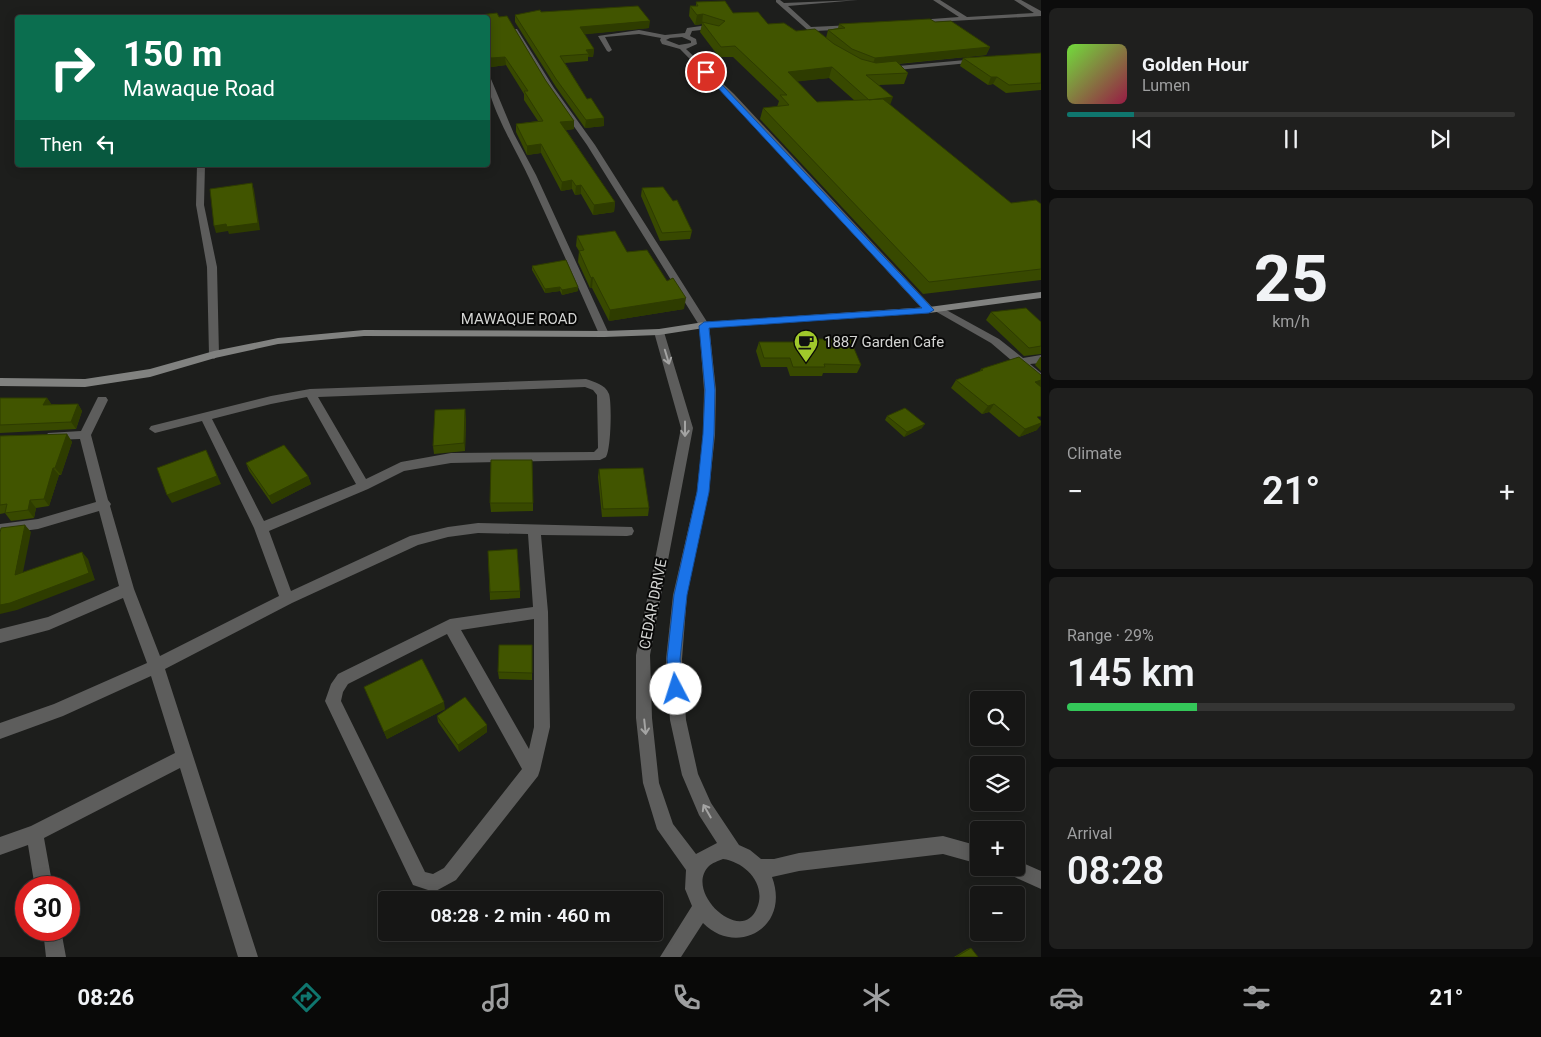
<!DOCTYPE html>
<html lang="en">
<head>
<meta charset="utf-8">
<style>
	:root { --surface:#161615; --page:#1f1f1e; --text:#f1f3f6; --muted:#9e9fa0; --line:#353534; --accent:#0f766e }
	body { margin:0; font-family:Roboto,sans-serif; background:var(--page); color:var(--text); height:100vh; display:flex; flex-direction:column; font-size:19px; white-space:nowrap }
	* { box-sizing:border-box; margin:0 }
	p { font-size:16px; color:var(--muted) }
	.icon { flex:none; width:28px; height:28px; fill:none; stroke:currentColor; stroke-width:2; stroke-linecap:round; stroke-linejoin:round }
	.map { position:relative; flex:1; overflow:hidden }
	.sheet { display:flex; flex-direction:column; gap:8px; padding:8px; background:#0c0c0c; width:500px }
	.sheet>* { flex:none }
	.top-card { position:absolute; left:15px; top:15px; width:475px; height:152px; border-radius:5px; box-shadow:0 2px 12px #0003,0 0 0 1px var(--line); background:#0b6e4f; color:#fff; overflow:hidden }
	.controls { position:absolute; left:970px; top:691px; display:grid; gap:10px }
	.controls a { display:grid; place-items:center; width:55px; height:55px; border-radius:5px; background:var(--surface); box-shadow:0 2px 12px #0003,0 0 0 1px var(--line); font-size:25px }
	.speed { position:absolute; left:15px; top:876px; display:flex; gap:10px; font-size:25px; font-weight:700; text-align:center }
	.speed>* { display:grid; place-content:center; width:65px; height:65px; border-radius:50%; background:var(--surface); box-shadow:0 2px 12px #0003,0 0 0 1px var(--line); line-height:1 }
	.speed .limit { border:8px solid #d22; background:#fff; color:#111 }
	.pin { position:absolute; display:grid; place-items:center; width:42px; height:42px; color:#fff; margin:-21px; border:2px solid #fff; border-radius:50%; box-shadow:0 1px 5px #0007 }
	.me { position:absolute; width:55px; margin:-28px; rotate:355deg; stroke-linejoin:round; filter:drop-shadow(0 0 4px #0008) }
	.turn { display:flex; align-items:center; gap:18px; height:105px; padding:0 25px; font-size:22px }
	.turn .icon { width:65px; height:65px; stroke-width:2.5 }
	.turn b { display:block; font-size:35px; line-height:42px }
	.then { display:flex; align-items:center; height:48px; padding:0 25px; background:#0003; gap:10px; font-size:19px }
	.big { font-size:38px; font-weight:600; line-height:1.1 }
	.sheet .widget { flex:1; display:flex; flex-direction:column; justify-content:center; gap:8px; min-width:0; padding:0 18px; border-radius:8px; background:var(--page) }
	.sheet .dial { align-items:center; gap:0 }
	.dial b { font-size:65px; line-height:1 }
	.song { display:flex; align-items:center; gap:15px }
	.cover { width:60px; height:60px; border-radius:8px; background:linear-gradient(135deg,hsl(100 70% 55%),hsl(340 70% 35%)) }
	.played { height:5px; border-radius:2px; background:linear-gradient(90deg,var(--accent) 15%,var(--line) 15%) }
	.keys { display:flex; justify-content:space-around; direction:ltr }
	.heat { display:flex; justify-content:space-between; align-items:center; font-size:28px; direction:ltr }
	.charge { height:8px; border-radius:4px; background:linear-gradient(90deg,#34c759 29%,var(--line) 0) }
	.trip { position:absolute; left:378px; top:891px; width:285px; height:50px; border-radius:5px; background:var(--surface); box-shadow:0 2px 12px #0003,0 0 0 1px var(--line); font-weight:600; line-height:50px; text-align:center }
	.tabs { display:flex; height:80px; justify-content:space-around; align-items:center; background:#090908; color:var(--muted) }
	.tabs .icon { width:35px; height:35px }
	.tabs .on { color:var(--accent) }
	.tabs b { font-size:22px; color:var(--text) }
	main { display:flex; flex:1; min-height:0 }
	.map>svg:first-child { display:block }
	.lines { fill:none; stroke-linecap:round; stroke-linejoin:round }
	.street { fill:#5d5d5c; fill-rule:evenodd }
	.secondary { fill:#818280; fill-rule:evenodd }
	.wall { fill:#384900; fill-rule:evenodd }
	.shaded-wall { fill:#2e3c00 }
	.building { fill:#415500; stroke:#2e3c00 }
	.oneway { stroke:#a4a4a3 }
	.route { fill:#1a73e8; stroke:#114b97 }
	.labels { text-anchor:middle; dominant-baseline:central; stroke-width:4; stroke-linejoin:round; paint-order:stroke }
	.street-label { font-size:15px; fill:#d3d4d2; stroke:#080807 }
	.poi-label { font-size:15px; fill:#d3d4d2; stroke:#080807; text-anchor:start }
</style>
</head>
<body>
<main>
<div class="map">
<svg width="1041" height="957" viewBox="0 0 1041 957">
	<rect width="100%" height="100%" fill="#1d1e1c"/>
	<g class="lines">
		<path class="street" d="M776,0H780L784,3L858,0L788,6L811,27L853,25L856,27L853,29L815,31L825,40L820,41L776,2Z
			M933,0H940L967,17L1034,13L1014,0H1021L1041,11V16L916,23L918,20L959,17Z
			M701,26L721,32L718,34L701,30L692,31L690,36L696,39L697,44L686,49L734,94L933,308V312H925L728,98L680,49L662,44L660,40L661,38L639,34L605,37L612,50L609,52L607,51L598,36L639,30L665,35L685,33L687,28ZM682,37L691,41V43L679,45L666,40L670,38Z
			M513,29H517L554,88L595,145L709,325L716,390L715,435L709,491L687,595L682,659L686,720L698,774L711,803L739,845L750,850L761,859H774L799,853L943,836L979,846V864L943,854L799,871L772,877C791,928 736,957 703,923L681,957H660L692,906L685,889L686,870L657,829L643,783L636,718V655L681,428L654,332L659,329L664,332L693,428L650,655L652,718L659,783L673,824L696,854L717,843L699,815L682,775L670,720L666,659L673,595L697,491L703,435L704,390L699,325L587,145L547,88ZM723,859C745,862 767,884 757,908C742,946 683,892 709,866C712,863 718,861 723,859Z
			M977,59L980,61L979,62L887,71L884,69L887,67Z
			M488,77L491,79L514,134L536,175L609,334L608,336L604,337L599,334C576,282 553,230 529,178C519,155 485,100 488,77Z
			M197,165H205L204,205L217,267L219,355L214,359L209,355L207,267L196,205Z
			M939,306L999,339L1023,358L1041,355V363L1030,364L1041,373V383L1037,382L991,343L935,311V307Z
			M586,379C594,382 605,384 609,394C612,403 611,449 606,457L600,460L451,463L404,471L368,489L269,531L291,591L410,536L448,527L478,523L632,527L634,531L632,535L627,536L541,535L548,612L550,727L540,770L538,776L456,880L434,892L413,885L325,701L331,684L338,674L450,619L533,607L528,534L478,533L448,537L418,545L292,603L165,669L258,957H238L180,768L44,838L53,888H35L28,845L0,855V837L31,826L175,753L151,676L63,716L0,739V723L54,704L147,663L123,598L49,630L0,643V629L48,617L119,586L99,511L38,529L0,534V524L38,519L96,502L80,439L52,440L48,439L46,436L48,433L81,431L98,397H106L108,400L91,435L108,500L111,504L110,506L134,589L160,656L279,596L254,528L202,421L155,433L149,429L151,426L271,396L310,389ZM585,387L593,390L597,395L598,448L594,452L451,453L401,462L366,479L318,397ZM307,397L356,484L264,521L212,419L271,404ZM534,619V727L529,749L461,630ZM447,634L522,769L444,868L433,874L425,872L341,701L343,692L348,684Z
			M1016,860L1041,871V889L1008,874L1005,868H1016Z
			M43,930H61L66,957H46Z"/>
		<path class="secondary" d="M1041,292V298L929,313L704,328L659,335L604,337L364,336L278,344L215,358L150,377L85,387L0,386V378L85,379L150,369L214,351L278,338L364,330L604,331L659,329L704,322L929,307Z"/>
	</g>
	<path class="wall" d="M696,2L733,13L768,24L826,38L828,30L838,28L839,24L935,22L990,47L986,55L898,64L908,73L904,84L879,85L890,105L1011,203L1041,204V280L923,294L760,119L763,108L777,107L779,101L733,57H719L700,32L702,24L695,25L689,16L690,6H696ZM829,78L854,100L817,102L797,81Z
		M541,12L649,28L584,34L594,49L593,57H588V61L565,63L587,99L604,118V126L585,128L556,87L515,22V15Z
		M497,13L499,17L507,16L546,81L574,121V129L566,130L615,202L614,212L593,215L581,194L575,195L572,189L561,191L541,153L527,155L516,132V124L538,121L524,100V94L506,65L491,67L488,59V18H471V16Z
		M1041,53V90L1006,93L993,84L988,85L960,66L963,58Z
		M642,188L692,231L690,239L660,241L641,196Z
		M577,236L627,252L684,309L609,321L592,288H590L578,262L579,251L576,246Z
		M532,266L578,287V291L562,295L560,291L545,293L532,270Z
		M991,312L1041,322V354L1024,356L986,320Z
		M818,339L861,365L857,373H823L822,376H790L787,367H761L756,351L759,342H816Z
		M1040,357H1041V371L1035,365Z
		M981,369L1041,375V386L1040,387L1037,430L1019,437L989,412L982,414L951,388L956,380L979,372Z
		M0,398H47L51,404H78L82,411L76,429L0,433Z
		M887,416L922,428L904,437L885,420Z
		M466,418L465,451L434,454L433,446Z
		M67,434L72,442L61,475H59L49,506L36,508L34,518L11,521L5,513L0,514V436Z
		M246,463L308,476L311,484L272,504L249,471Z
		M599,469L649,508L648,516L602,517L598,477Z
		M490,503H533V511L491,512Z
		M488,551L520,591V598L490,600Z
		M532,645V680L499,679L498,672Z
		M364,687L445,709L387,739Z
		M437,716L487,725V732L459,752L438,722Z
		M971,948L978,957H954L967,949Z"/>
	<path class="shaded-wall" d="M703,14L702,24L695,25L697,15Z
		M650,21L649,28L579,35L580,27Z
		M990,47L986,55L872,66L875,58Z
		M594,49L593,57H588L589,54L586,50Z
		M505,57L506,65L491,67V58Z
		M832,67L829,78L785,83L788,72Z
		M991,77H997L993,84L988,85Z
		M893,97L889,108L869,100Z
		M604,118V126L585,128L586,120Z
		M574,121V129L560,131V122Z
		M541,144V153L527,155V146Z
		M572,180V189L561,191L562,182Z
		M252,183L254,190L260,230L229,234L228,231L216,233L214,226Z
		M581,185V194L575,195L576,186Z
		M615,202L614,212L593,215L594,205Z
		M593,277L592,288H590L591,278Z
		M560,287V291L545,293V289Z
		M578,287V291L562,295V290Z
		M686,298L684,309L609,321L610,310Z
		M1041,380V386L1029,390L1035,382Z
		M47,398L52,405H43Z
		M78,404L82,411L76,429L71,422Z
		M994,404L989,412L982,414L988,406Z
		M465,409L466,418L465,451L464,443Z
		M1041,423V425L1037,430L1019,437L1025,429Z
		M925,424L922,428L904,437L907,432Z
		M67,434L72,442L61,475L55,468Z
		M210,458L221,484L172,503L167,495Z
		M53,468L59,475L49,506L44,499Z
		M308,476L311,484L272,504L269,496Z
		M30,500L36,508L34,518L28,510Z
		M25,525L31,532L21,582L15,575Z
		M82,552L88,559L95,580L17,610L0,614V605Z
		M444,702L445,709L387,739L384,732Z
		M487,725V732L459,752L458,745Z"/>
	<path class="building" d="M725,1L733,13L758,12L768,24L784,23L796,31L815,29L834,44L861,59L876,63L896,61L908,73L866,75L893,97L869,100L832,67L788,72L817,102L883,99L1011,203L1036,200L1041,204V269L929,282L763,108L789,105L780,95H787L735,46L721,47L702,22L719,26L725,21L703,14L697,15L690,6H698L696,2Z
		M638,6L650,21L580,27L594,49L586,50L589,54L560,56L587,99L591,98L604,118L586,120L556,79L515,15L540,10L541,12Z
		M497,13L499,17L507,16L546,81L574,121L560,122L615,202L594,205L581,185L576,186L572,180L562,182L541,144L527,146L516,124L543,121L524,91H528L505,57L491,58L488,52V18H472L471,16Z
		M930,19L935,22L951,21L990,47L875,58L852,49L828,30L845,28L839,24Z
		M1041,53V83L1009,85L997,77H991L963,58Z
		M252,183L258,223L227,227L226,224L214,226L210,189Z
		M663,187L673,201L677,200L692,231L662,233L642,188Z
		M615,231L627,252L647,250L667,281L673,278L686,298L610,310L593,277L591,278L579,251L584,250L577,236Z
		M566,260L578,287L562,290L560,287L545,289L532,266Z
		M1026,308L1041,322V346L1029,348L991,312Z
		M818,339H850L861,365L824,364L825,367H793L790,358H764L759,342H819Z
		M1019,357L1041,375V380L1035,382L1041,387V416L1037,417L1041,421V423L1025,429L994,404L988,406L956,380L983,370L981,369Z
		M0,398H47L43,405L78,404L71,422L0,425Z
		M905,408L925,424L907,432L887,416Z
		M465,409L464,443L433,446L435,410Z
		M67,434L55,468H53L44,499L30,500L28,510L5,513L7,504L0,505V436Z
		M284,445L308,476L269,496L246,463Z
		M206,450L217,476L167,495L157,468Z
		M491,460H532L533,503H490Z
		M643,468L649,508L603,509L599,469Z
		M25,525L15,575L82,552L89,573L10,603L0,605V533L1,528Z
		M517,549L520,591L490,592L488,551Z
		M499,645H532V673L498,672Z
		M422,659L444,702L384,732L364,687Z
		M465,697L487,725L458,745L437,716Z
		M971,948L978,957H956Z"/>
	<defs><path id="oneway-shaft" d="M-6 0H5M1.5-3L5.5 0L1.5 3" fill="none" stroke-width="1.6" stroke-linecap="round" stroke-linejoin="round" transform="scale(1.25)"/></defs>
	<g class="oneway">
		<use href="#oneway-shaft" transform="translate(667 357) rotate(73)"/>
		<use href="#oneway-shaft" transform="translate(685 429) rotate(90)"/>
		<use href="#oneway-shaft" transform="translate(645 727) rotate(84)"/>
		<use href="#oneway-shaft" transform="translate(707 811) rotate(-120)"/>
	</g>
	<path class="route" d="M704,71H709L934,310L929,313L709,328L715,390L714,434L709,492L687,595L680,659L683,689L681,694L676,696L671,694L667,659L674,595L697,492L703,434L705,390L699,326L704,322L922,308L704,73Z"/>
	<defs>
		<symbol id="cafe-pin" viewBox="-11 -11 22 30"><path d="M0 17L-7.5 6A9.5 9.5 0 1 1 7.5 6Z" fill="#a0c92b" stroke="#080807"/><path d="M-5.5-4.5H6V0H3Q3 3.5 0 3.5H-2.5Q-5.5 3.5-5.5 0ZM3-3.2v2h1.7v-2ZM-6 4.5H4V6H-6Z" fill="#111"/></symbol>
	</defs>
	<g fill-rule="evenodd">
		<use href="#cafe-pin" x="792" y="328" width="28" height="38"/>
	</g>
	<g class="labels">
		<g class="street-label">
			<text x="519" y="319">MAWAQUE ROAD</text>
			<text transform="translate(653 604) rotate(-79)">CEDAR DRIVE</text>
		</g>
		<g class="poi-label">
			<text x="824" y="342">1887 Garden Cafe</text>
		</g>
	</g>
</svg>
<div class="controls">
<a><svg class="icon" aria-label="search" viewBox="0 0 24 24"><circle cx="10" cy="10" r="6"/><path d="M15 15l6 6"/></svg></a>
<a><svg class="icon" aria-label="layers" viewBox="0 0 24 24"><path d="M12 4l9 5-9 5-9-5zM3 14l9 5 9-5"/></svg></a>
<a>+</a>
<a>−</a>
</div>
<div class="speed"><div class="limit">30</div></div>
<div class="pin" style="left:706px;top:72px;background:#d93025"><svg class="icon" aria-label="arrive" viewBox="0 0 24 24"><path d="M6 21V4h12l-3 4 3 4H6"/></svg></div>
<svg class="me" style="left:676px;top:689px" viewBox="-20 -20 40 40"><circle r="19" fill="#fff"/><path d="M0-13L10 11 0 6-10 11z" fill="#1a73e8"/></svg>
<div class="trip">08:28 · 2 min · 460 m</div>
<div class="top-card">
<div class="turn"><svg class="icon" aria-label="right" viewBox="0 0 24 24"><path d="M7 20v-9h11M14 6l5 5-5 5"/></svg><div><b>150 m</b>Mawaque Road</div></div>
<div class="then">Then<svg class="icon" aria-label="left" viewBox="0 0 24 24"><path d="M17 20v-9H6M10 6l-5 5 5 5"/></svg></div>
</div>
</div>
<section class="sheet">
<div class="widget">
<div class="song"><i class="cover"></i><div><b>Golden Hour</b><p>Lumen</p></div></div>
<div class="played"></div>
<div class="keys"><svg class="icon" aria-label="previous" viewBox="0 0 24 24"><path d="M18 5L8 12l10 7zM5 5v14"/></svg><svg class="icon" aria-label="pause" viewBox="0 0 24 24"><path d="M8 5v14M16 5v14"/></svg><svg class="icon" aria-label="next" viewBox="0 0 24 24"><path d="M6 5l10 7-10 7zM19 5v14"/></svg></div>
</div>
<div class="widget dial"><b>25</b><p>km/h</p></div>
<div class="widget"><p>Climate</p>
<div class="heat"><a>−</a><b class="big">21°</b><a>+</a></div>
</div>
<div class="widget"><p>Range · 29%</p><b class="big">145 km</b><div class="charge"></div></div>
<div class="widget"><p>Arrival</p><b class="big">08:28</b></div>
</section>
</main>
<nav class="tabs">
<b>08:26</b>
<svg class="icon on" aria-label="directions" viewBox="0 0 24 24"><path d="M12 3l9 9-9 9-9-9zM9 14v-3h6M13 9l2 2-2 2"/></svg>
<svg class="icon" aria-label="music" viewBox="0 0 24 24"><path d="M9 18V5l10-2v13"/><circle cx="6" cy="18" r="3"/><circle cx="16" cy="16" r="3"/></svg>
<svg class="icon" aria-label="phone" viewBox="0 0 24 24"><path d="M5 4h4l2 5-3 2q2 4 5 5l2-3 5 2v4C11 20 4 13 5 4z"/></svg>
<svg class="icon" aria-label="climate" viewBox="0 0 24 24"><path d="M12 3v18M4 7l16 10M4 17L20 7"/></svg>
<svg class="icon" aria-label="car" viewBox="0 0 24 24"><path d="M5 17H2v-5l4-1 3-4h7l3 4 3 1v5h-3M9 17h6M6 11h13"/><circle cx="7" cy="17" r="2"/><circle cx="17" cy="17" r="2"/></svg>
<svg class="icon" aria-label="filters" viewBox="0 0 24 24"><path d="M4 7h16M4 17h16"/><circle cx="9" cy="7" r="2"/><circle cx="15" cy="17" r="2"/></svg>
<b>21°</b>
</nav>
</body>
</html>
